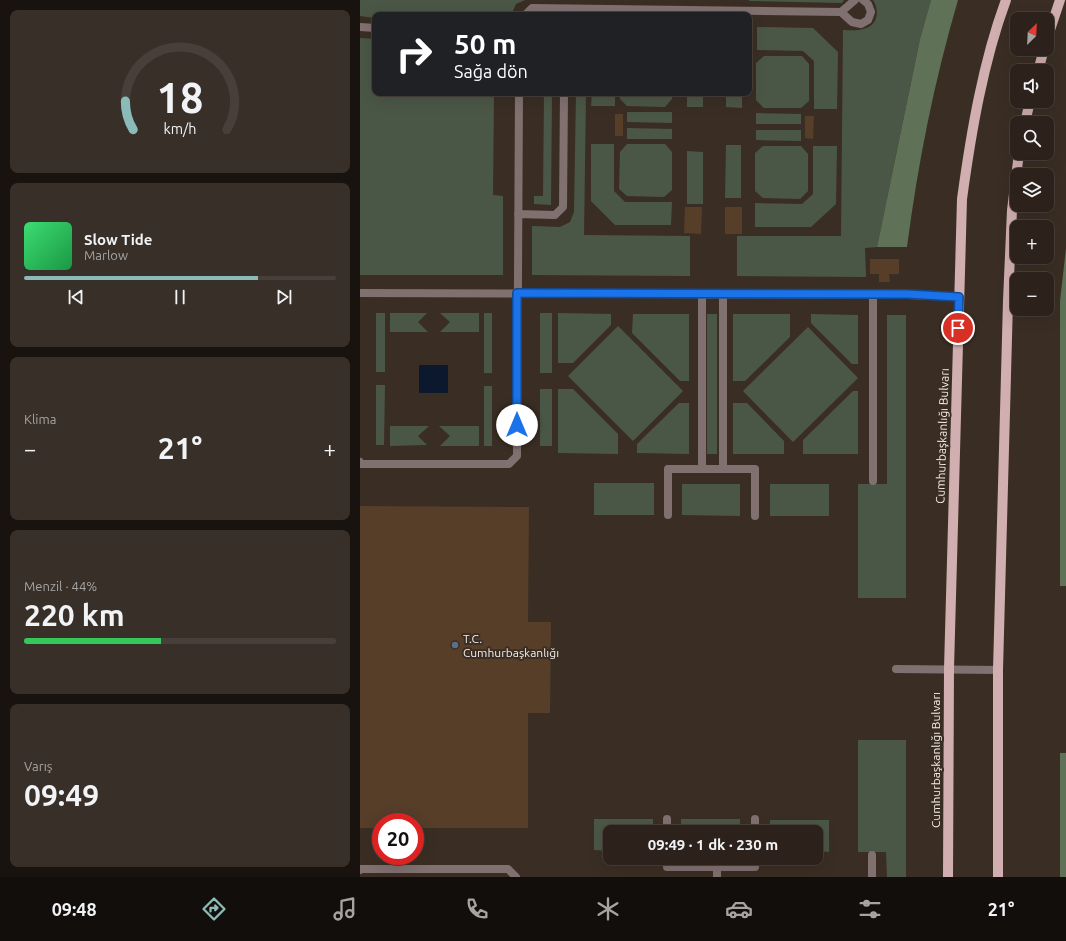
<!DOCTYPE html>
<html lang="tr">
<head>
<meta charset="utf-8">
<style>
	:root { --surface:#2c221b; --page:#382f28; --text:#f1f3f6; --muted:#a6a4a3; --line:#483f3a; --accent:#8bbbb9 }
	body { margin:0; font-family:Ubuntu,sans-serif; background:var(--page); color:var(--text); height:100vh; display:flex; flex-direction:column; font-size:15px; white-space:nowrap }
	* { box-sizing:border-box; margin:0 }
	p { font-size:13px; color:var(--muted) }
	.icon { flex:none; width:22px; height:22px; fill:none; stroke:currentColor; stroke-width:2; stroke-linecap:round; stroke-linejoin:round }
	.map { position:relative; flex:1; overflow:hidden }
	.drawer { display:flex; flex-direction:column; gap:10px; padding:10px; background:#18130f; width:360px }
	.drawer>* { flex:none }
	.hud { position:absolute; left:12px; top:12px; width:380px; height:84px; border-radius:8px; box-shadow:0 4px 16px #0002,0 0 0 1px var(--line); background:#202124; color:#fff; overflow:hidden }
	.needle { width:26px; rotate:24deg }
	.tools { position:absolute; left:650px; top:12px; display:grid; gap:8px }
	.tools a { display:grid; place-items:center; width:44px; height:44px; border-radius:8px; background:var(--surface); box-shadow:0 4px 16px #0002,0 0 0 1px var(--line); font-size:20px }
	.speed { position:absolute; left:12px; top:813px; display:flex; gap:8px; font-size:20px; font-weight:700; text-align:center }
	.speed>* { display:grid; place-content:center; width:52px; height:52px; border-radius:50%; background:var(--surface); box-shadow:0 4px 16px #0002,0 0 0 1px var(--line); line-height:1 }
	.speed .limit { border:6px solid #d22; background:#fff; color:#111 }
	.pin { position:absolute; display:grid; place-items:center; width:34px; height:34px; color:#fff; margin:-17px; border:2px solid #fff; border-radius:50%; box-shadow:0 1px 4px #0007 }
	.me { position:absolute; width:44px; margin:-22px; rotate:0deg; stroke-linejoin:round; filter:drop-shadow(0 0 3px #0008) }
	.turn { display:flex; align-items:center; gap:14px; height:84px; padding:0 16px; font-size:18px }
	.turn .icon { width:52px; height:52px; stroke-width:2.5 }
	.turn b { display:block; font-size:28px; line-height:34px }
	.big { font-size:30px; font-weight:600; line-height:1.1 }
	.drawer .card { flex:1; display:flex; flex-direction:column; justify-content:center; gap:6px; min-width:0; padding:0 14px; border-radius:8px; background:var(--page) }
	.drawer .dial { align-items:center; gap:0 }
	.dial svg { height:104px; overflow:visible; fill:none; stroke:var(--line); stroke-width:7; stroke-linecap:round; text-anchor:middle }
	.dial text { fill:var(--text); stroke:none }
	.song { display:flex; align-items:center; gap:12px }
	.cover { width:48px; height:48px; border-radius:6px; background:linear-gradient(135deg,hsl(140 70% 55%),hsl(140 70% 35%)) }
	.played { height:4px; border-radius:2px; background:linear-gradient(90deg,var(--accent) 75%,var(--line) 75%) }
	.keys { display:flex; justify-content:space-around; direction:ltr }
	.heat { display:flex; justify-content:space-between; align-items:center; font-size:22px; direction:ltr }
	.charge { height:6px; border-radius:3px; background:linear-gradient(90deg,#34c759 44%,var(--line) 0) }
	.trip { position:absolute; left:243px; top:825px; width:220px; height:40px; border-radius:8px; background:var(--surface); box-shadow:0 4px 16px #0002,0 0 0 1px var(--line); font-weight:600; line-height:40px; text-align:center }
	.dock { display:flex; height:64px; justify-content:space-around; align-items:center; background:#120e0b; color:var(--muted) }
	.dock .icon { width:28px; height:28px }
	.dock .current { color:var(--accent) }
	.dock b { font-size:18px; color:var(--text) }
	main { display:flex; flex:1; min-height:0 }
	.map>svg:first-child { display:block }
	.green { fill:#4b5746 }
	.forest { fill:#5f7156 }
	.water { fill:#0b182e }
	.building { fill:#563e29 }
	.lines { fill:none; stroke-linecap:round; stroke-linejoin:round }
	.service { stroke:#817070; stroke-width:8 }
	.primary { stroke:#d1afb0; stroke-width:10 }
	.route-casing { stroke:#114b97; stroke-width:10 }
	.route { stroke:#1a73e8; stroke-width:7 }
	.service-dot { fill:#5c6f8a; stroke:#3a2e24; stroke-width:1.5 }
	.labels { text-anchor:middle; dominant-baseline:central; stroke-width:4; stroke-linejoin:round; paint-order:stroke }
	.street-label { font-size:12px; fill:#f5ede7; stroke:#3a2e24 }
	.poi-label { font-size:12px; fill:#f5ede7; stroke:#3a2e24; text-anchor:start }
</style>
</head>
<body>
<main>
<section class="drawer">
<div class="card dial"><svg viewBox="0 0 100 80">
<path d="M14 69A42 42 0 1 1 86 69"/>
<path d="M14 69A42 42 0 0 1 8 47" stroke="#8bbbb9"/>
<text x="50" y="56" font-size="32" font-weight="700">18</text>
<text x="50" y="72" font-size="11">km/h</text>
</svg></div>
<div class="card">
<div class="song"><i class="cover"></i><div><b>Slow Tide</b><p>Marlow</p></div></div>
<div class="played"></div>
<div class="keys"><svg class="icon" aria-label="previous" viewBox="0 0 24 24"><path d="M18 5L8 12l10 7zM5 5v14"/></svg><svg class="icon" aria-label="pause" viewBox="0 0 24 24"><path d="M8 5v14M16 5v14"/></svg><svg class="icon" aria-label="next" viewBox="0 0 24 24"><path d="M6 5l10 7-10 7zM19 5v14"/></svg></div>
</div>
<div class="card"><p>Klima</p>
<div class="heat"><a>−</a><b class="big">21°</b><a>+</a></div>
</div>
<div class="card"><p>Menzil · 44%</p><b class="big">220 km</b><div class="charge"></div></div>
<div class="card"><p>Varış</p><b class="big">09:49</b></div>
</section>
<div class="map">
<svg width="706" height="877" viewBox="0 0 706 877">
	<rect width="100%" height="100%" fill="#3a2e24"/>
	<path class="green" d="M0,0H165L156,4L151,15H15V18L0,16Z
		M389,0H484L482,3L389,1Z
		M513,0H571L560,39L517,247L505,248L506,277L377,276V236H481L483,30C490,30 497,31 503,29C518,26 520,11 513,0Z
		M397,27L453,28L478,52L477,109H454V61L443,51L397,50Z
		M0,38L15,39V93H134L133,195L143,196V275H0Z
		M404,56H442L449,64V101L441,108H404L396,100V63Z
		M184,93H192L191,205L174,204V196H183Z
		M216,93H226L224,235L330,236V276L172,275V226L200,227L210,222L214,212Z
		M232,93H255V106H231Z
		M260,93H313L312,99L305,107L267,106L260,99Z
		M327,93H343V107H327Z
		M366,93H382V108L366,107Z
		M267,112H312V123L267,122Z
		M396,113L441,114V124H396Z
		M267,128L312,129V139H267Z
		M396,130H441V141L396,140Z
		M231,144H254V191L265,202H312L311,225H255L231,201Z
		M267,144H305L312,152V190L304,197L267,196L259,189L260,152Z
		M366,145H381V198H365Z
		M403,146H441L448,154V191L440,199L403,198L395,191V153Z
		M453,146H477L476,204L451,227H395V203L442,204L453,194Z
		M327,151L343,152V204H327Z
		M16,313H25V372H16Z
		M30,313H67L58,322L68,332H30Z
		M80,313H119V332H80L90,322Z
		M124,313H132V373H124Z
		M180,313H192V373H180Z
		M198,313L251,314V325L213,363H198Z
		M273,314H329V381H320L272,333Z
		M347,314H357V454H347Z
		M373,314H430V337L385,381H373Z
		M451,314L498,315V364H492L451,323Z
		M527,315H546V598H498V484H527Z
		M258,326L323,391L273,441L208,376Z
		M448,327L498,378L433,442L383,391Z
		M16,385H25L24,445H16Z
		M124,386H132V446H124Z
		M180,389H192V446H180Z
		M198,389H213L258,434V454L198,453Z
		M493,391H498V454H443V440Z
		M319,403H329V454L277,453V444Z
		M373,403H387L424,441V454H373Z
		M30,426H69L58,436L67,445L30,446Z
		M79,426H119V446H80L90,436Z
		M234,483H294V515H234Z
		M322,484H380V516L322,515Z
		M410,484H469V516H410Z
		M498,740H546V877H527L526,852H498Z
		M234,819H293V832H250V851L234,850Z
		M321,819H380V832H321Z
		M410,820H469V852L456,851V832H410Z"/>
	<path class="forest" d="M571,0H598C574,82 558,163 547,247H517L560,39Z
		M706,248V586H700V301Z
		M700,753H706V877H700Z"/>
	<path class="water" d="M59,365H88V393H59Z"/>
	<path class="building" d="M255,114H263V136H255Z
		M445,116H454L453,139L445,138Z
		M325,207H342L341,234L324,233Z
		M365,207H382V234H365Z
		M510,259H539V274H529L530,282H519V274H510Z
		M0,506L169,507L168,622H191L190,713H168V828H55V822H21V828H0Z"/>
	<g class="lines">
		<path class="service" d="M495,0L481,12L492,22L501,24L508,20L511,12L508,4L503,0
			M165,15L172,8L481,12
			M0,27L15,28
			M158,214L195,215L203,207L204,93
			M0,293L547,295L599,297
			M0,462L1,464H149L157,456L159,93
			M342,469V294
			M363,469V294
			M513,481V295
			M308,515V469H395V516
			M536,669L638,670
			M307,832V819
			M395,832V819
			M512,855V877
			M307,858V867H395V858
			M357,867V877
			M0,870L1,869H148L156,877"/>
		<path class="primary" d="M687,39L700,0
			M678,71L684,49
			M665,123L670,101
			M588,877L589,669L602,199C611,133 623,62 646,0
			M638,877V670L648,301L652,210L659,153"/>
	</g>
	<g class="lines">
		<defs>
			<path id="route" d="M157,425V293L547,294L599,297L598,328"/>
		</defs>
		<use href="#route" class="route-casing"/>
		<use href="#route" class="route"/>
	</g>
	<circle class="service-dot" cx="95" cy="645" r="4"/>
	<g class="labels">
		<g class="street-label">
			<text transform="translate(582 436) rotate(-88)">Cumhurbaşkanlığı Bulvarı</text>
			<text transform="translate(575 760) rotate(-90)">Cumhurbaşkanlığı Bulvarı</text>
		</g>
		<g class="poi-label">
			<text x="103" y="638">T.C.<tspan x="103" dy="14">Cumhurbaşkanlığı</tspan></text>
		</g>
	</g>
</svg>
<div class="tools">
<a><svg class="needle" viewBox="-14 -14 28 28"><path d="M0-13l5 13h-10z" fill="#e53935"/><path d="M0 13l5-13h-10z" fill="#a6a4a3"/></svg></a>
<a><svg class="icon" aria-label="sound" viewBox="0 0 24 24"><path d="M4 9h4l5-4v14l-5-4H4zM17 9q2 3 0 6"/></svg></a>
<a><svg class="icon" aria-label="search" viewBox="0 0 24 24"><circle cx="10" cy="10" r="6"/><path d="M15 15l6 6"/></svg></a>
<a><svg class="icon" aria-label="layers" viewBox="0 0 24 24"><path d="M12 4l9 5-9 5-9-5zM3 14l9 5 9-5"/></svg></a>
<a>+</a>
<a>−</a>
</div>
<div class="speed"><div class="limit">20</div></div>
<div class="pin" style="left:598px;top:328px;background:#d93025"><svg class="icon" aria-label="arrive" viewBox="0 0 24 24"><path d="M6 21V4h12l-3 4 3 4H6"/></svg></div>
<svg class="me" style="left:157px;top:425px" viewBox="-20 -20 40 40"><circle r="19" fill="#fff"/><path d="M0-13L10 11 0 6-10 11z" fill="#1a73e8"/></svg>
<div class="trip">09:49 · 1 dk · 230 m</div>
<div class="hud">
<div class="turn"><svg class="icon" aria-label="right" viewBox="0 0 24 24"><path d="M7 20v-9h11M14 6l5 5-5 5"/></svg><div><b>50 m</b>Sağa dön</div></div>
</div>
</div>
</main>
<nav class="dock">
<b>09:48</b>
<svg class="icon current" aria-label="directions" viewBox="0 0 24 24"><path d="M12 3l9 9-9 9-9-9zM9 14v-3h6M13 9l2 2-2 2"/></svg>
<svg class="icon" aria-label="music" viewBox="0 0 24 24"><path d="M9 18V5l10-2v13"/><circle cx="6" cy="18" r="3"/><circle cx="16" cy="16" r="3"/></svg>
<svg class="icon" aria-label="phone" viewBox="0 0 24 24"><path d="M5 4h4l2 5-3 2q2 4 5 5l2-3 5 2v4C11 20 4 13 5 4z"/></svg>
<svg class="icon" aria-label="climate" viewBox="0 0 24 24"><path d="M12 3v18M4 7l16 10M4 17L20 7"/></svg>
<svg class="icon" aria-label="car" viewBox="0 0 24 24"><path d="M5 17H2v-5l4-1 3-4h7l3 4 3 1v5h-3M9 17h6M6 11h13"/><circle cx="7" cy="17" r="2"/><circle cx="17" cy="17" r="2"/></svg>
<svg class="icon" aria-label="filters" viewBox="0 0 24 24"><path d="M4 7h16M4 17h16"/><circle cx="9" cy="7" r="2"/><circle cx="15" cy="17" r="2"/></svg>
<b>21°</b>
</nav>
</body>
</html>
